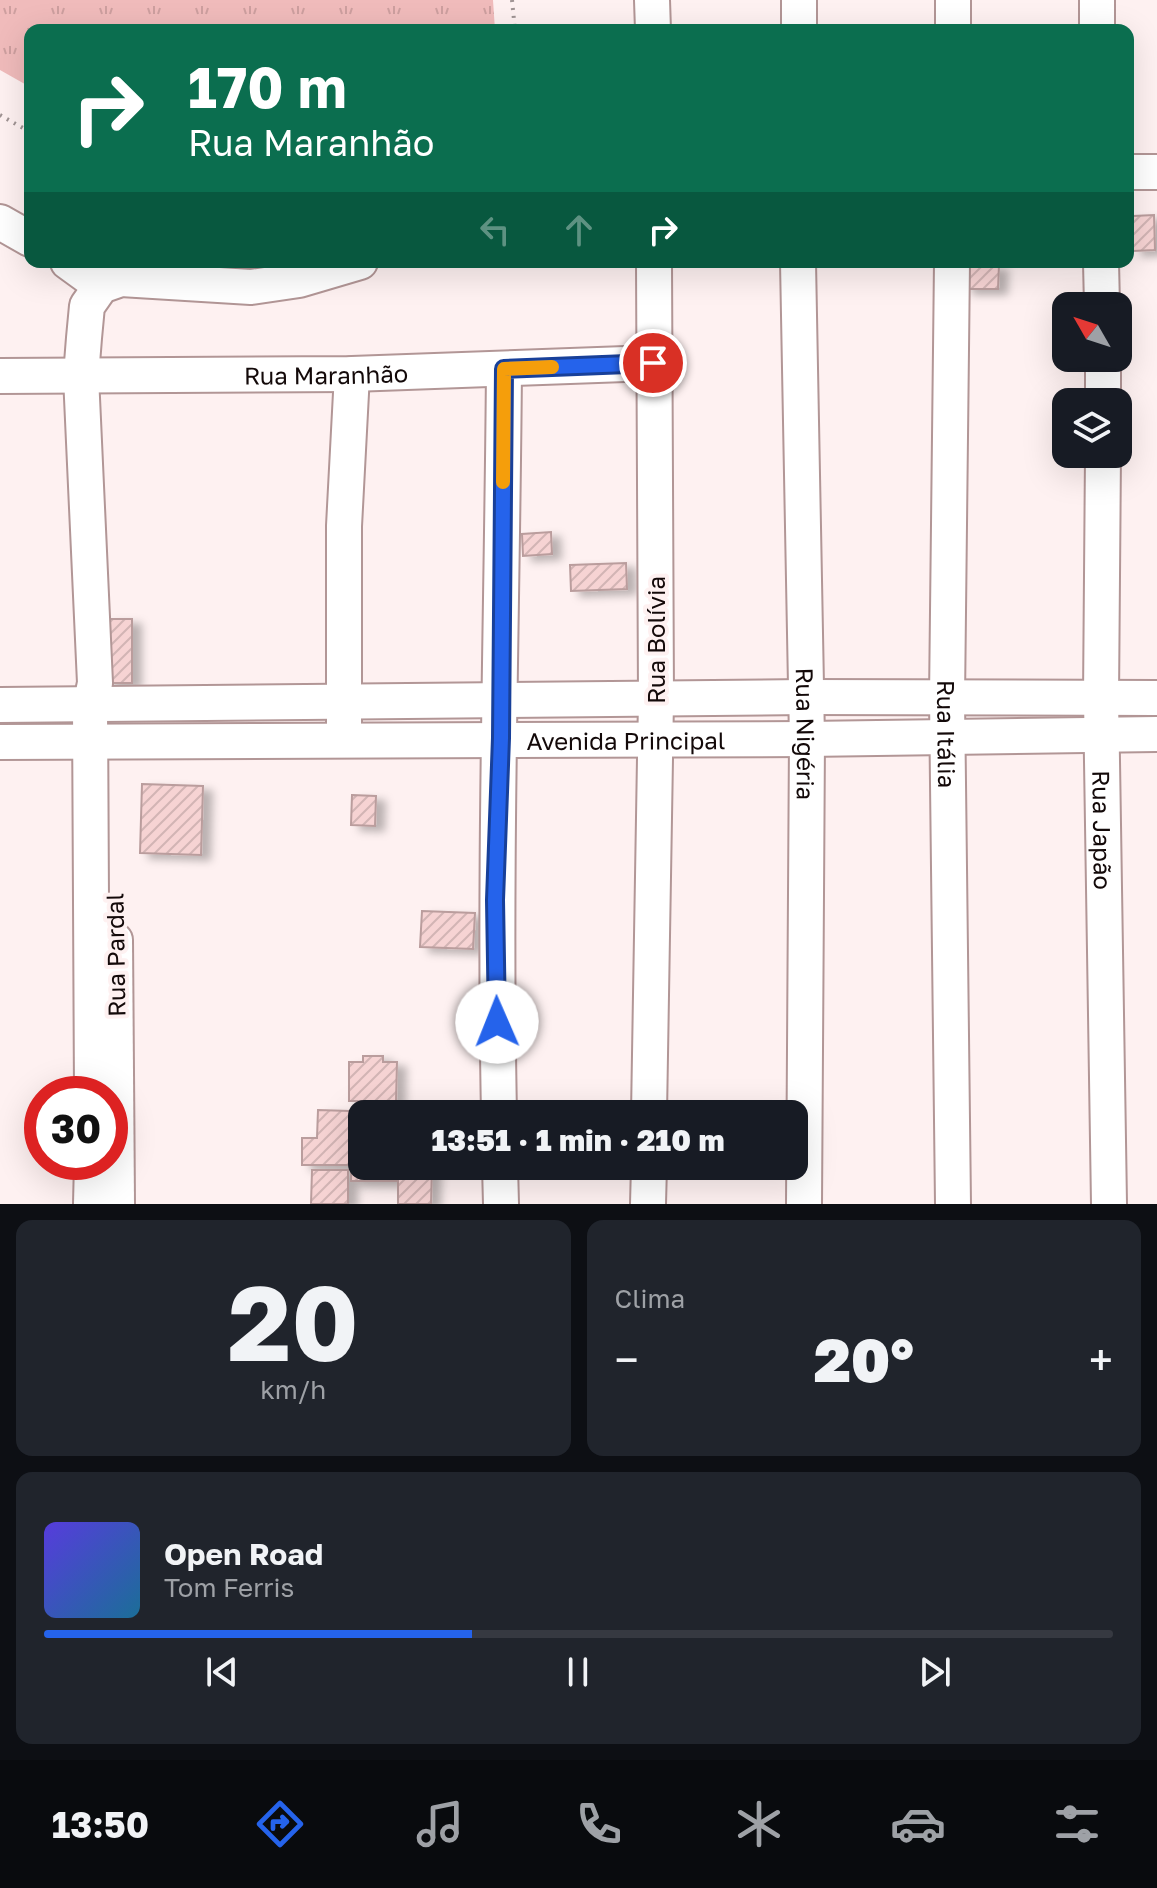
<!DOCTYPE html>
<html lang="pt">
<head>
<meta charset="utf-8">
<style>
	:root { --surface:#171b24; --page:#20242c; --text:#f1f3f6; --muted:#9ea1a6; --line:#363941; --accent:#2563eb }
	body { margin:0; font-family:"Golos Text",sans-serif; background:var(--page); color:var(--text); height:100vh; display:flex; flex-direction:column; font-size:30px; white-space:nowrap }
	* { box-sizing:border-box; margin:0 }
	p { font-size:26px; color:var(--muted) }
	.icon { flex:none; width:44px; height:44px; fill:none; stroke:currentColor; stroke-width:2; stroke-linecap:round; stroke-linejoin:round }
	.map { position:relative; height:1204px; overflow:hidden }
	.sheet { display:flex; flex-direction:column; gap:16px; padding:16px; background:#0d0f14; flex:1 }
	.sheet>* { flex:none }
	.top-card { position:absolute; left:24px; top:24px; width:1110px; height:244px; border-radius:16px; box-shadow:0 8px 32px #0002; background:#0b6e4f; color:#fff; overflow:hidden }
	.needle { width:52px; rotate:309deg }
	.controls { position:absolute; left:1052px; top:292px; display:grid; gap:16px }
	.controls a { display:grid; place-items:center; width:80px; height:80px; border-radius:16px; background:var(--surface); box-shadow:0 8px 32px #0002; font-size:40px }
	.speed { position:absolute; left:24px; top:1076px; display:flex; gap:16px; font-size:40px; font-weight:700; text-align:center }
	.speed>* { display:grid; place-content:center; width:104px; height:104px; border-radius:50%; background:var(--surface); box-shadow:0 8px 32px #0002; line-height:1 }
	.speed .limit { border:12px solid #d22; background:#fff; color:#111 }
	.pin { position:absolute; display:grid; place-items:center; width:68px; height:68px; color:#fff; margin:-34px; border:4px solid #fff; border-radius:50%; box-shadow:0 2px 8px #0007 }
	.me { position:absolute; width:88px; margin:-44px; rotate:359deg; stroke-linejoin:round; filter:drop-shadow(0 0 6px #0008) }
	.turn { display:flex; align-items:center; gap:28px; height:168px; padding:0 32px; font-size:36px }
	.turn .icon { width:104px; height:104px; stroke-width:2.5 }
	.turn b { display:block; font-size:56px; line-height:68px }
	.lanes { display:flex; align-items:center; height:76px; padding:0 32px; background:#0003; justify-content:center; gap:40px; direction:ltr }
	.lanes .off { opacity:.35 }
	.big { font-size:60px; font-weight:800; line-height:1.1 }
	.sheet .card { flex:1; display:flex; flex-direction:column; justify-content:center; gap:12px; min-width:0; padding:0 28px; border-radius:16px; background:var(--page) }
	.sheet .dial { align-items:center; gap:0 }
	.dial b { font-size:104px; line-height:1 }
	.song { display:flex; align-items:center; gap:24px }
	.cover { width:96px; height:96px; border-radius:12px; background:linear-gradient(135deg,hsl(250 70% 55%),hsl(200 70% 35%)) }
	.played { height:8px; border-radius:4px; background:linear-gradient(90deg,var(--accent) 40%,var(--line) 40%) }
	.keys { display:flex; justify-content:space-around; direction:ltr }
	.heat { display:flex; justify-content:space-between; align-items:center; font-size:44px; direction:ltr }
	.sheet .tiles { flex:1; display:grid; gap:16px; grid-template-columns:1fr 1fr }
	.card:last-child { grid-column:span 2 }
	.trip { position:absolute; left:348px; top:1100px; width:460px; height:80px; border-radius:16px; background:var(--surface); box-shadow:0 8px 32px #0002; font-weight:800; line-height:80px; text-align:center }
	.tabs { display:flex; height:128px; justify-content:space-around; align-items:center; background:#090b0e; color:var(--muted) }
	.tabs .icon { width:56px; height:56px }
	.tabs .selected { color:var(--accent) }
	.tabs b { font-size:36px; color:var(--text) }
	.map>svg:first-child { display:block }
	.grass { fill:url(#grass-tufts) }
	.building { fill:url(#building-hatch); stroke:#ba9d9d; stroke-width:2; filter:url(#shadow) }
	.lines { fill:none; stroke-linecap:round; stroke-linejoin:round }
	.minor-casing { stroke:#b29696; stroke-width:38 }
	.path { stroke:#9f9393; stroke-width:4; stroke-dasharray:2 6; stroke-linecap:butt }
	.minor { stroke:#fff; stroke-width:34 }
	.route-casing { stroke:#184099; stroke-width:20 }
	.route { stroke:#2563eb; stroke-width:14 }
	.slow { stroke:#f59e0b; stroke-width:14 }
	.labels { text-anchor:middle; dominant-baseline:central; stroke-width:8; stroke-linejoin:round; paint-order:stroke }
	.street-label { font-size:24px; fill:#130909; stroke:#fef1f1 }
</style>
</head>
<body>
<div class="map">
<svg width="1157" height="1204" viewBox="0 0 1157 1204">
	<defs>
		<pattern id="grass-tufts" width="24" height="20" patternUnits="userSpaceOnUse" patternTransform="scale(2)"><rect width="24" height="20" fill="#f0bbbb"/><path d="M3 7l-1-3M5 7V3M7 7l1-3M15 17l-1-3M17 17v-4M19 17l1-3" fill="none" stroke="#cd9f9f"/></pattern>
		<pattern id="building-hatch" width="6" height="6" patternUnits="userSpaceOnUse" patternTransform="scale(2)"><rect width="6" height="6" fill="#f6d3d3"/><path d="M-1 1l2-2M0 6l6-6M5 7l2-2" fill="none" stroke="#d2b4b4"/></pattern>
		<filter id="shadow"><feDropShadow dx="9" dy="5" stdDeviation="4" flood-color="#0004"/></filter>
	</defs>
	<rect width="100%" height="100%" fill="#fef1f1"/>
	<path class="grass" d="M0,0H493L495,30H30V87L0,70Z"/>
	<path class="building" d="M1154,215L1155,250L1133,251V216Z
		M964,265H999L998,289H964Z
		M551,532L552,554L523,556L522,534Z
		M626,563L627,589L571,591L570,565Z
		M107,619H132V683H106Z
		M142,784L203,786L201,855L140,853Z
		M352,795L376,796L375,826L351,825Z
		M422,911L475,913L473,949L420,947Z
		M363,1056H383V1062H397L396,1101H349V1062H363Z
		M318,1110L350,1111V1165H302V1138H317Z
		M352,1114H397H362V1166H396V1181H351Z
		M398,1166H432L431,1204H398Z
		M312,1170H348V1204H311Z"/>
	<g class="lines">
		<defs>
			<g id="minor">
				<path d="M652,0L653,30"/>
				<path d="M953,0V30"/>
				<path d="M1097,0V30"/>
				<path d="M799,30V0"/>
				<path d="M1128,172H1157"/>
				<path d="M0,222L30,239"/>
				<path d="M68,262L101,286"/>
				<path id="s1" d="M798,262L807,739L804,1204"/>
				<path id="s2" d="M952,262L947,699L953,1204"/>
				<path d="M1101,262L1102,306"/>
				<path d="M1103,358V402"/>
				<path id="s3" d="M0,376L352,374L653,363"/>
				<path id="s4" d="M1103,454L1101,698L1109,1204"/>
				<path d="M0,705L805,697L1157,698"/>
				<path d="M344,725V526L352,374"/>
				<path id="s5" d="M0,742L807,739L1157,734"/>
				<path d="M115,940L117,1204"/>
				<path d="M92,1094L90,707L95,683L81,376L84,338L87,306L101,286L121,279L251,287L299,280L360,262"/>
				<path d="M499,1114C494,866 502,617 504,369"/>
				<path d="M649,1114L656,699L654,262"/>
				<path d="M500,1166L501,1204"/>
				<path d="M91,1204L92,1162"/>
				<path d="M648,1204L649,1166"/>
			</g>
		</defs>
		<use href="#minor" class="minor-casing"/>
		<path class="path" d="M512,0L515,30
			M0,115L30,132"/>
		<use href="#minor" class="minor"/>
	</g>
	<g class="lines">
		<defs>
			<path id="route" d="M497,1022L495,900L501,738L504,369L653,363"/>
		</defs>
		<use href="#route" class="route-casing"/>
		<use href="#route" class="route"/>
		<path class="slow" d="M503,482L504,369L552,367"/>
	</g>
	<g class="labels">
		<g class="street-label">
			<text stroke="none"><textPath href="#s3" startOffset="326">Rua Maranhão</textPath></text>
			<text transform="translate(655 640) rotate(-90)">Rua Bolívia</text>
			<text stroke="none"><textPath href="#s1" startOffset="472">Rua Nigéria</textPath></text>
			<text stroke="none"><textPath href="#s2" startOffset="472">Rua Itália</textPath></text>
			<text stroke="none"><textPath href="#s5" startOffset="626">Avenida Principal</textPath></text>
			<text stroke="none"><textPath href="#s4" startOffset="376">Rua Japão</textPath></text>
			<text transform="translate(115 955) rotate(-91)">Rua Pardal</text>
		</g>
	</g>
</svg>
<div class="controls">
<a><svg class="needle" viewBox="-14 -14 28 28"><path d="M0-13l5 13h-10z" fill="#e53935"/><path d="M0 13l5-13h-10z" fill="#9ea1a6"/></svg></a>
<a><svg class="icon" aria-label="layers" viewBox="0 0 24 24"><path d="M12 4l9 5-9 5-9-5zM3 14l9 5 9-5"/></svg></a>
</div>
<div class="speed"><div class="limit">30</div></div>
<div class="pin" style="left:653px;top:363px;background:#d93025"><svg class="icon" aria-label="arrive" viewBox="0 0 24 24"><path d="M6 21V4h12l-3 4 3 4H6"/></svg></div>
<svg class="me" style="left:497px;top:1022px" viewBox="-20 -20 40 40"><circle r="19" fill="#fff"/><path d="M0-13L10 11 0 6-10 11z" fill="#2563eb"/></svg>
<div class="trip">13:51 · 1 min · 210 m</div>
<div class="top-card">
<div class="turn"><svg class="icon" aria-label="right" viewBox="0 0 24 24"><path d="M7 20v-9h11M14 6l5 5-5 5"/></svg><div><b>170 m</b>Rua Maranhão</div></div>
<div class="lanes"><svg class="icon off" aria-label="left" viewBox="0 0 24 24"><path d="M17 20v-9H6M10 6l-5 5 5 5"/></svg><svg class="icon off" aria-label="ahead" viewBox="0 0 24 24"><path d="M12 20V5M6 11l6-6 6 6"/></svg><svg class="icon" aria-label="right" viewBox="0 0 24 24"><path d="M7 20v-9h11M14 6l5 5-5 5"/></svg></div>
</div>
</div>
<section class="sheet">
<div class="tiles">
<div class="card dial"><b>20</b><p>km/h</p></div>
<div class="card"><p>Clima</p>
<div class="heat"><a>−</a><b class="big">20°</b><a>+</a></div>
</div>
<div class="card">
<div class="song"><i class="cover"></i><div><b>Open Road</b><p>Tom Ferris</p></div></div>
<div class="played"></div>
<div class="keys"><svg class="icon" aria-label="previous" viewBox="0 0 24 24"><path d="M18 5L8 12l10 7zM5 5v14"/></svg><svg class="icon" aria-label="pause" viewBox="0 0 24 24"><path d="M8 5v14M16 5v14"/></svg><svg class="icon" aria-label="next" viewBox="0 0 24 24"><path d="M6 5l10 7-10 7zM19 5v14"/></svg></div>
</div>
</div>
</section>
<nav class="tabs">
<b>13:50</b>
<svg class="icon selected" aria-label="directions" viewBox="0 0 24 24"><path d="M12 3l9 9-9 9-9-9zM9 14v-3h6M13 9l2 2-2 2"/></svg>
<svg class="icon" aria-label="music" viewBox="0 0 24 24"><path d="M9 18V5l10-2v13"/><circle cx="6" cy="18" r="3"/><circle cx="16" cy="16" r="3"/></svg>
<svg class="icon" aria-label="phone" viewBox="0 0 24 24"><path d="M5 4h4l2 5-3 2q2 4 5 5l2-3 5 2v4C11 20 4 13 5 4z"/></svg>
<svg class="icon" aria-label="climate" viewBox="0 0 24 24"><path d="M12 3v18M4 7l16 10M4 17L20 7"/></svg>
<svg class="icon" aria-label="car" viewBox="0 0 24 24"><path d="M5 17H2v-5l4-1 3-4h7l3 4 3 1v5h-3M9 17h6M6 11h13"/><circle cx="7" cy="17" r="2"/><circle cx="17" cy="17" r="2"/></svg>
<svg class="icon" aria-label="filters" viewBox="0 0 24 24"><path d="M4 7h16M4 17h16"/><circle cx="9" cy="7" r="2"/><circle cx="15" cy="17" r="2"/></svg>
</nav>
</body>
</html>
